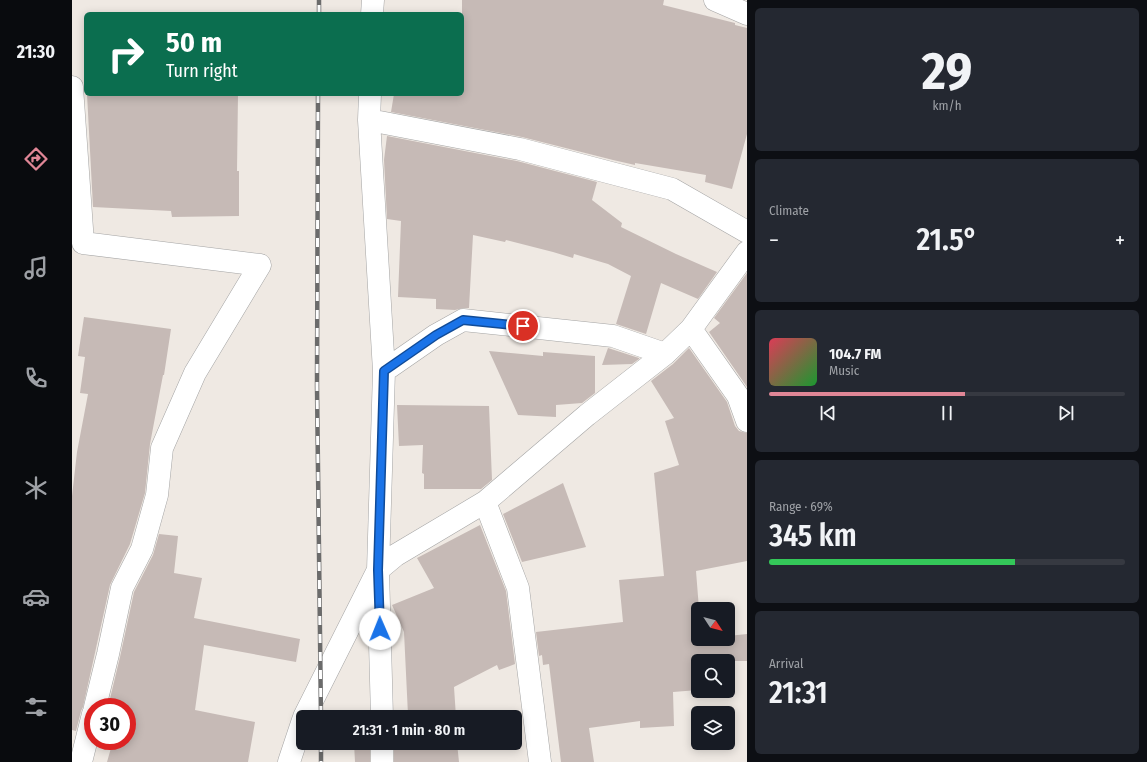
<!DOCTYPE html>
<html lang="en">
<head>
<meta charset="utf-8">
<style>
	:root { --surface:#171b24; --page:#242831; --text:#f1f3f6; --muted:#9ea1a6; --line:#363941; --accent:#e08696 }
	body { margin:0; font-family:"Fira Sans Condensed",sans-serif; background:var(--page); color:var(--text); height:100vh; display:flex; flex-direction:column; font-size:15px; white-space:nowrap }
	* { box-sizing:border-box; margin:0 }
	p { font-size:13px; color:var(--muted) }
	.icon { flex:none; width:22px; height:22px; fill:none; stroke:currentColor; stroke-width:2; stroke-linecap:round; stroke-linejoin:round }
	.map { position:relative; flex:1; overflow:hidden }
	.drawer { display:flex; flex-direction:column; gap:8px; padding:8px; background:#0d0f14; width:400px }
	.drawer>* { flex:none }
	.guide { position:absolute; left:12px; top:12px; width:380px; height:84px; border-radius:6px; box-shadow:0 2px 10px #0003; background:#0b6e4f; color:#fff; overflow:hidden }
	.needle { width:26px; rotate:126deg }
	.buttons { position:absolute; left:619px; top:602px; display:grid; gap:8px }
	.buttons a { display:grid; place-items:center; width:44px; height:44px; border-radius:6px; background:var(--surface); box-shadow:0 2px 10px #0003; font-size:20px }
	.speed { position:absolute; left:12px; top:698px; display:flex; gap:8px; font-size:20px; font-weight:700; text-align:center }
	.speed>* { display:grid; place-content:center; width:52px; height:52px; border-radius:50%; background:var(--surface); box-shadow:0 2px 10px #0003; line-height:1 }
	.speed .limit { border:6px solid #d22; background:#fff; color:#111 }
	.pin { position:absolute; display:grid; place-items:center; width:34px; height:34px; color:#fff; margin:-17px; border:2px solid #fff; border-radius:50%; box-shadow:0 1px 4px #0007 }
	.me { position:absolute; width:44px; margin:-22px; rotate:359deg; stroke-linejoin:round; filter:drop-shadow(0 0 3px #0008) }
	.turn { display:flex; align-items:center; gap:14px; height:84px; padding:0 16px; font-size:18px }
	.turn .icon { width:52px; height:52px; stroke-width:2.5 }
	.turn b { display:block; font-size:28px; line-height:34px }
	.big { font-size:30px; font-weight:600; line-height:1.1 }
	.drawer .tile { flex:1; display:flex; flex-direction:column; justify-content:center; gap:6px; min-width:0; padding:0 14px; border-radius:6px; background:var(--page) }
	.drawer .dial { align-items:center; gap:0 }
	.dial b { font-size:52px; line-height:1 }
	.song { display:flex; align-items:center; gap:12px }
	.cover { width:48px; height:48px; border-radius:6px; background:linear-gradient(135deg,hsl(350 70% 55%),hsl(130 70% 35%)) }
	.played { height:4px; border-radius:2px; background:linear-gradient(90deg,var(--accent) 55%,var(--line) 55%) }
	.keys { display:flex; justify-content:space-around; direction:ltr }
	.heat { display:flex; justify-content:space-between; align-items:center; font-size:22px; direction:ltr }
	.charge { height:6px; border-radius:3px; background:linear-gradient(90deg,#34c759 69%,var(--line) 0) }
	.trip { position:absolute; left:224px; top:710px; width:226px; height:40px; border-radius:6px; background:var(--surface); box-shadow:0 2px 10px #0003; font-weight:600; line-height:40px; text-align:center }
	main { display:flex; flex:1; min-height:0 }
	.tabs { display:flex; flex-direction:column; width:72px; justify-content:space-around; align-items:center; background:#090b0e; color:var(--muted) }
	.tabs .icon { width:28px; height:28px }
	.tabs .selected { color:var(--accent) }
	.tabs b { font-size:18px; color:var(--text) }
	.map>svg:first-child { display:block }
	.building { fill:#c6bab6 }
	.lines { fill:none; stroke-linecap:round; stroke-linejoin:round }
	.minor-casing { stroke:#a4a4a4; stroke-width:23 }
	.minor { stroke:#fff; stroke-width:22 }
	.rail-casing { stroke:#6b6b6b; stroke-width:4.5 }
	.rail { stroke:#fff; stroke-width:3; stroke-dasharray:9; stroke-linecap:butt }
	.route-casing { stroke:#114b97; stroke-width:10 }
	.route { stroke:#1a73e8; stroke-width:7 }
</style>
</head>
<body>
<main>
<nav class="tabs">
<b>21:30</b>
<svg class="icon selected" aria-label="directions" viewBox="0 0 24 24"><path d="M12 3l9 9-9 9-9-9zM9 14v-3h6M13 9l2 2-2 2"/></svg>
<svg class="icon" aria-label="music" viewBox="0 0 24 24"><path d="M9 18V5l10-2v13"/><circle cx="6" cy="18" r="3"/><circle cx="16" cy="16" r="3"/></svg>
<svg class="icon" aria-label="phone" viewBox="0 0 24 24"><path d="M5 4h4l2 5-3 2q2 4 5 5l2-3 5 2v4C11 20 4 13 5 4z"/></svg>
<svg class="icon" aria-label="climate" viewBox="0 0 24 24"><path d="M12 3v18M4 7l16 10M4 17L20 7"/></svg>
<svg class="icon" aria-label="car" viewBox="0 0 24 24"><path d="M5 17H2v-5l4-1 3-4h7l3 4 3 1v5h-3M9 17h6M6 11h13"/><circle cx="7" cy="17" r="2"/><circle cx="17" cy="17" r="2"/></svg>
<svg class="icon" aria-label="filters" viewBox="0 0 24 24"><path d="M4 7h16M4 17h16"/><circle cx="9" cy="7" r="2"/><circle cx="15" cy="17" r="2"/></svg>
</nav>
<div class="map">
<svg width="675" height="762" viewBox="0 0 675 762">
	<rect width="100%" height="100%" fill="#efe9e3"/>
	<path class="building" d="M390,0H592L591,5L663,23V25L675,28V134L660,189L633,182L634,175L563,163V165L541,160L450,137L319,112L322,94H390Z
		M15,94H166L165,171H167V216L100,217L99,211L21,207Z
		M315,136L445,161L525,182L520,200L550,223L549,227L604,254L645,272L626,299L589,283L574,334L544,324L559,276L536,264L502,254L501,258L481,252L434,240L433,242L401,235L397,308H392L383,310L364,309V299L326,297L329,221L315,219L312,160Z
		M675,273V387L637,332L648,323L642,318Z
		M12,317L99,329L92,375H91L78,444L73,493L58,544L38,585L11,707L9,711L4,731L0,730V496L5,452L16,394L8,393L13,357L6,356Z
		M536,348L567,358V359L560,364L530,365Z
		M617,348L655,402L663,426L667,431L675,433V561L624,571L627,609H626V639H656V636L675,634V661H626V690L601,692L602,726L568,728V721L517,728L522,762H489L477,664L471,665L470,655L467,656L464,632L551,622L547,580L592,576L582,473L607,465L593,421L602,418L579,381L601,364Z
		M417,351L471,356V352L523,356V393L510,403L484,405V417L446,415Z
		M325,405L417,406L420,480L409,489H352V474L350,473L351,445L327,446Z
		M491,483L514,547L450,562L431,514Z
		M408,525L434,591L443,664L427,670L425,665L382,687L384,717H322V715H336L332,632L320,605L362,588L345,558Z
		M87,534L106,536L102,573L130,578L122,618L228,639L224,662L132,645L123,710L183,722L176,762H35L41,741H55V707H36L48,657L62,592L81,555Z
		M282,743H298V762H283Z
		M322,743H385L387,762H322Z"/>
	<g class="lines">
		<defs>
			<path id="minor" d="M643,0L675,14
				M300,14L301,0
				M0,87L11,243L188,265L123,373L90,448L85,495L70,549L50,588L36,654L23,707
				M298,94L297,120L448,149L600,189L675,232
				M297,120L312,371L306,570L310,717
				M619,329L666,396L675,421
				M312,371L364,335L391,320L541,336L593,354
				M413,502L446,588L468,762
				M232,717L306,570L324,555L413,502L515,415L593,354L619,329L675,252
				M310,743V762
				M9,762L21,714
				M217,762L231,720"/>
		</defs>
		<use href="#minor" class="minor-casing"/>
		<use href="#minor" class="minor"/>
		<defs>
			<path id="rail" d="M247,14V0
				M246,94L245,386L249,717
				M249,743V762"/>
		</defs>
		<use href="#rail" class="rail-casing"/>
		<use href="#rail" class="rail"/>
	</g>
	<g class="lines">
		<defs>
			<path id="route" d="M308,629L306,570L312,371L364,335L391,320L451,326"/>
		</defs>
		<use href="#route" class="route-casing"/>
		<use href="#route" class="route"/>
	</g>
</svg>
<div class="buttons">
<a><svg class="needle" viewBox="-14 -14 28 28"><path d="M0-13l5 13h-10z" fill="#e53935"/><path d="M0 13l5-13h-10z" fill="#9ea1a6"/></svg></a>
<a><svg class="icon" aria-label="search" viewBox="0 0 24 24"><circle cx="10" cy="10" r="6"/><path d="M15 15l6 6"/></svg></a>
<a><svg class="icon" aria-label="layers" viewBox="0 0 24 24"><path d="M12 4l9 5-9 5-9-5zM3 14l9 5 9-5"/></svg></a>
</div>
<div class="speed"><div class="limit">30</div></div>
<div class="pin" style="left:451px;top:326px;background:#d93025"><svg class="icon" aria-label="arrive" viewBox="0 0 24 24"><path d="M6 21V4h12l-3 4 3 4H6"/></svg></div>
<svg class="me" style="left:308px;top:629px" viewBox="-20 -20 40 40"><circle r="19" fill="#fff"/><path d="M0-13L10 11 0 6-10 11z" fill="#1a73e8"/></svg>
<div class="trip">21:31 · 1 min · 80 m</div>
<div class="guide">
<div class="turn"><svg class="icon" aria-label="right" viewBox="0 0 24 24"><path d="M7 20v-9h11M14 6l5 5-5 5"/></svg><div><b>50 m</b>Turn right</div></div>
</div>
</div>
<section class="drawer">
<div class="tile dial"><b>29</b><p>km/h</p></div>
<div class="tile"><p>Climate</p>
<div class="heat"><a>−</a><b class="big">21.5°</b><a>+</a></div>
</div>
<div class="tile">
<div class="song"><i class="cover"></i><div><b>104.7 FM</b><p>Music</p></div></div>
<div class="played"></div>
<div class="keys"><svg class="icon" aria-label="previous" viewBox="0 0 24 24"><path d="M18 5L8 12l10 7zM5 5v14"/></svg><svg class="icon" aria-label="pause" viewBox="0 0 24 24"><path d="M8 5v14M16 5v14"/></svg><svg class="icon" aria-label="next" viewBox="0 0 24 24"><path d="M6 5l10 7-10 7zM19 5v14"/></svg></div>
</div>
<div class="tile"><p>Range · 69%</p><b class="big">345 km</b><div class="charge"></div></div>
<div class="tile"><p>Arrival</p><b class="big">21:31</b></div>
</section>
</main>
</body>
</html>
